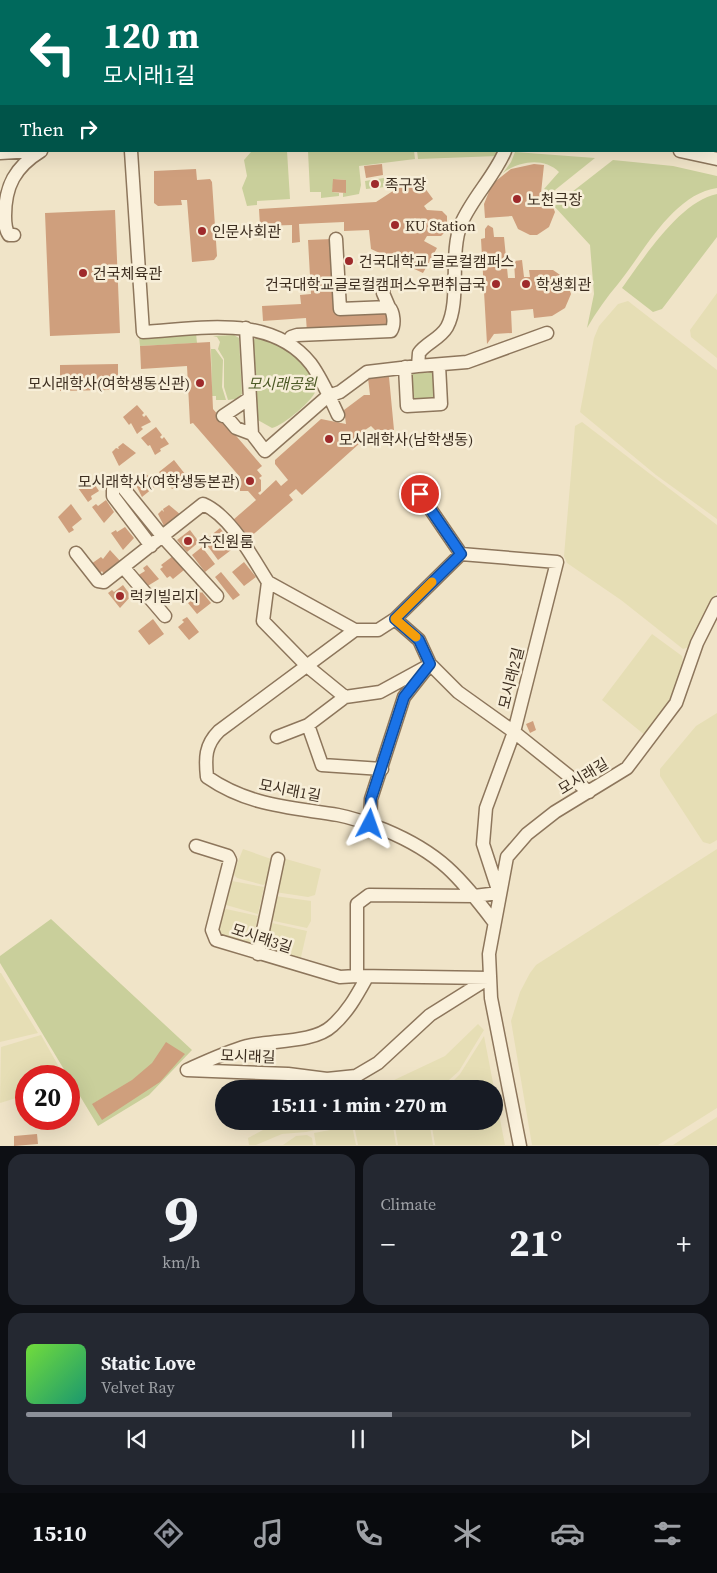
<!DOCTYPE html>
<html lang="en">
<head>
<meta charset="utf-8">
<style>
	:root { --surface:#171b24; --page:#242831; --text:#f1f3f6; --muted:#9ea1a6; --line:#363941; --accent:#8c9099 }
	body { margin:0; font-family:"Source Serif 4","Noto Sans KR",serif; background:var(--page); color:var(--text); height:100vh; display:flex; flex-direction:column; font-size:19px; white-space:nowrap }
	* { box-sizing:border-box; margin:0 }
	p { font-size:16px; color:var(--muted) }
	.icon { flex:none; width:28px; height:28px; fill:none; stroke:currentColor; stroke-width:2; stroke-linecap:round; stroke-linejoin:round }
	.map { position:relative; height:1146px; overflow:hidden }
	.drawer { display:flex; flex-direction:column; gap:8px; padding:8px; background:#0d0f14; flex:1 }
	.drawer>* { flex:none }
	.hud { position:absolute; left:0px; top:0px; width:718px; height:152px; box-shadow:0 5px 20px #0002; background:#00695c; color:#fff; overflow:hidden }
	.speed { position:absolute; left:15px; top:1065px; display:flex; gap:10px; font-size:25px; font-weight:700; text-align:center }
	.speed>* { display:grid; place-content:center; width:65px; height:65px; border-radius:50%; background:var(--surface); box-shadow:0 5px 20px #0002; line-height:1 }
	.speed .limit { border:8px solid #d22; background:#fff; color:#111 }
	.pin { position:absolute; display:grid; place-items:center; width:42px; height:42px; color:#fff; margin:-21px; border:2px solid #fff; border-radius:50%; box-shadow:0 1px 5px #0007 }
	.me { position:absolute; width:55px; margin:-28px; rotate:4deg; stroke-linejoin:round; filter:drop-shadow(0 0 4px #0008) }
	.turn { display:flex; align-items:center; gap:18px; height:105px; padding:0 20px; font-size:22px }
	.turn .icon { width:65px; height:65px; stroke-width:2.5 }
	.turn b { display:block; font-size:35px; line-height:42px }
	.then { display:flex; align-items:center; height:48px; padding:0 20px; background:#0003; gap:10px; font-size:19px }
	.big { font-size:38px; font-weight:700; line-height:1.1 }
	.drawer .tile { flex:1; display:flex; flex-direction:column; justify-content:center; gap:8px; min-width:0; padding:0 18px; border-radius:15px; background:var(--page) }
	.drawer .dial { align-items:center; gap:0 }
	.dial b { font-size:65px; line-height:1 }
	.song { display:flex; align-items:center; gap:15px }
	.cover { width:60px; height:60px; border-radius:8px; background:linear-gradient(135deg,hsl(100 70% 55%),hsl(160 70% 35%)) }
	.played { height:5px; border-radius:2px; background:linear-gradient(90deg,var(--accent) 55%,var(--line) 55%) }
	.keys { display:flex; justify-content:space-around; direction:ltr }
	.heat { display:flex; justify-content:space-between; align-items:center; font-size:28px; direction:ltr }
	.drawer .tiles { flex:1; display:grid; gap:8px; grid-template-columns:1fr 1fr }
	.tile:last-child { grid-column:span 2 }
	.trip { position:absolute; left:215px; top:1080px; width:288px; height:50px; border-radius:25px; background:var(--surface); box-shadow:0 5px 20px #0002; font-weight:700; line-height:50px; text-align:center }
	.tabs { display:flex; height:80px; justify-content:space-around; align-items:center; background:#090b0e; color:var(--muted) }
	.tabs .icon { width:35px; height:35px }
	.tabs .active { color:var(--accent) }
	.tabs b { font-size:22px; color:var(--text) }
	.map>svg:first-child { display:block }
	.farmland { fill:#e6deb5 }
	.green { fill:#c9cf9b }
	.building { fill:#cf9f7d }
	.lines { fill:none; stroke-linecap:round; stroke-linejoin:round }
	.minor-casing { stroke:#8d765c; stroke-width:15 }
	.minor { stroke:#faf1dc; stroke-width:12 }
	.route-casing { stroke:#114b97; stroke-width:12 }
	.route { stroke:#1a73e8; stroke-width:9 }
	.slow { stroke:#f59e0b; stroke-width:9 }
	.poi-dot { fill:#9e2a2b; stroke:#f7eed8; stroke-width:2 }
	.labels { text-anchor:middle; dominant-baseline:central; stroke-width:5; stroke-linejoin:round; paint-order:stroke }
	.poi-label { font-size:15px; fill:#3d2e20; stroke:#f7eed8; text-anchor:start }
	.park-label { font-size:15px; font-style:italic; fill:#4d5a26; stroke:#f7eed8 }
	.street-label { font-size:15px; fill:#3d2e20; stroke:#f7eed8 }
</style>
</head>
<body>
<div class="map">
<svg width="717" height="1146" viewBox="0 0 717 1146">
	<rect width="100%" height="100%" fill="#f0e4c8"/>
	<path class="farmland" d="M717,293V358L691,337L690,330Z
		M628,301L717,370V519L656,475L580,412L594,338L599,326L618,304Z
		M582,422L717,525V592L689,647L683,649L621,600L567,563L564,556L575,426Z
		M652,634L682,656L683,662L671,697L646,736L602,700Z
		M717,713V840L710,844L703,842L660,776V769L696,726Z
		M243,849L274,860L268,883L263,885L237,878L233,874Z
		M717,849V1108L658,1145H532L511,1021L520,992L530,973L536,965Z
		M286,859L321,869L315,895L308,897L275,892L282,862Z
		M232,881L264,887L258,914L226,905V893Z
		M275,896L311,901V921L307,928L274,921L271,917Z
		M226,909L258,916L252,942L249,944L223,937L218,932L217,928L223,910Z
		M272,923L307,931L301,957L295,959L268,950L266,945Z
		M0,973H1L38,1033L0,1042Z
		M478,1024L484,1030L459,1071L439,1089H375L445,1056Z
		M41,1035L64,1076H26V1095L0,1103L1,1047Z
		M484,1036L505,1145H435L431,1121H494V1089H445L460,1074Z
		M717,1117V1145H673Z
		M280,1121H356L306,1132L282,1134L256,1145H249L248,1138Z
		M366,1121H392L396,1145H358L354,1125Z
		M394,1121H429L433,1145H398Z
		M352,1126L356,1145H316L314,1133Z
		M307,1135L312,1138L313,1145H283L296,1136Z"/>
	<path class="green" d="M502,0H666L502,1Z
		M287,151L290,199L257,201V205L247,206L242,188L247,176L244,160L251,152Z
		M308,151H414L415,159L359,166L361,185L359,194L343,197V193H346V180L334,179L332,192L339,193V196L321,198V192H310Z
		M417,151H500L498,156L418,159Z
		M515,152L595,158L550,194L544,189L559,172C544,157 519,161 503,173L511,162Z
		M613,160L673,166L717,176V188C673,194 643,253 618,284C607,297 596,312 587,328L594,294L590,245L554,206Z
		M384,178L385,187L366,189L365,181Z
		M717,194V237L662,309L653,312L622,288C643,259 680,201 717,194Z
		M196,333L197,343L140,346L139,337Z
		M234,335L239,338L242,394L236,399L228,400L224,387V359L218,349L220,342L217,337L213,336Z
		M261,337C284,343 311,365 317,388C314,400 284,425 272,428L256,419L252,340Z
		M211,349H215L223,360L222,387L226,400H216V396H212Z
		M435,372L437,398L411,400L410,374Z
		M51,919L192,1050L149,1095L98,1126L0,963V956Z"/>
	<path class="building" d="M382,164L383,175L366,178L364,166Z
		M534,164L544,165L541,193L550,200L555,212L549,227L537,235H530L518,229L512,216L485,218L484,204L492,184L511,169Z
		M196,169L197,180L210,179L212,182L217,256L214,260L192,262L187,200H181L182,205L158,206L154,203V171Z
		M416,176L433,199L424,206L427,210L442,211L447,216V230L441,236H427L424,241L437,248L423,273L371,249L369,230L344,231V222L299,224L300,242L292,243V225L260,226L259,209L376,202Z
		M333,179L346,180V193L332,192Z
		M115,210L120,333L50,336L45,213Z
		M488,225L493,228L494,237H504L508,278H515L514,261L522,260L524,277H530L529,270H553L566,279L571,294L565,308L552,316L534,318L533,309L511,311L512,333L494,334L487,344L481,239L485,238V229Z
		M332,239L336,313L388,311L389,328L307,332L306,318L263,321L262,306L301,304L300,295L311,294L308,240Z
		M210,342L213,409L262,466L257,470L262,476L259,478L261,480V491L258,493L260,495L276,480L281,486L288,480L275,464V460L321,419L346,424L344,410L364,395H370L368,378L389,377L394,430H375L371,426L359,434L360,443L302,495L296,489L289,495L293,500L249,538L233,520L256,500L248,491H240V477L193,423L190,424L187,366L141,369L140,346Z
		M118,364V383L108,390L60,391V365Z
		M137,405L144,413L142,415L144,417L146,415L151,422L141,427L143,429L137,434L131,423L129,425L123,417Z
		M156,427L162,435L160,437L162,439L164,437L169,444L160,449L161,451L155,455L150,445L148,446L141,438Z
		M123,443L136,453L119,466L112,452L116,448L119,449L118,447Z
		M174,460L185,474L180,478L182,484L172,489L159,472Z
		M146,474L158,484L142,497L135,483L142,480L141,478Z
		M91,479L99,491L91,496L92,499L88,502L76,485L81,482L83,485Z
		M106,500L114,512L104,523L92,507L96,504L98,506Z
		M71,504L82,519L72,527L74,530L69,533L58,517Z
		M169,505L181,515L165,528L158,514L162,510L164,512L163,509Z
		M125,527L134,538L123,550L111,533L116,530L117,532Z
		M220,528L235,547L218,560L204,541Z
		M190,530L199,542L187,552L177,540Z
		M202,547L215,564L205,572L192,555Z
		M110,550L121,562L104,575L102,571L99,574L91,564L101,557L103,559Z
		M173,556L184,566L182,568L184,570L173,579L170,576L167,578L160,569L163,567L161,565Z
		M244,562L256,577L244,586L232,572Z
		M147,565L159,579L146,587L137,576L145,571L143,568Z
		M221,572L240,595L233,600L215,577Z
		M123,585L131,596L120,608L108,593L112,590L114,592Z
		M199,591L201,593L202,592L211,603L197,614L188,603L191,601L189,599Z
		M187,617L199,632L189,640L178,627L184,622L182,620Z
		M153,619L164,634L149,645L138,631Z
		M533,721L536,730L530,733L526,724Z
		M166,1042L185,1054L160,1082L102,1120L92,1104L132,1080L152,1063Z
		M37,1134L38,1144L14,1146V1136Z"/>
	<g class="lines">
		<defs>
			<path id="minor" d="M236,0L237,1
				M487,0V1
				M183,1L190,0
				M0,23H1
				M131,151L143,332C199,329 271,313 311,364C322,379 330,398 338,415
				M680,151L717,159
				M0,153L32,151
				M14,235H9C5,229 5,223 5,216C5,186 15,167 41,151
				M336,239L340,309L389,307L383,293L384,285
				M246,328L252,434L265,451L328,396L340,392L367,372L418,366L419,353C426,343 440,339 447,327C461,301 449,254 461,224C472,198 494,177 505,151
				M288,343L291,337L297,335L391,331C395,325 394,312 389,307
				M418,366L467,362L547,333
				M405,367L407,406L441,404L439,365
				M225,415L236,428L252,434
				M223,416L250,398
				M420,494L461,554
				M151,546L113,496V489L120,484L163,537L217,596
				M76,553L98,581L104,582L203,504C231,516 252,557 268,582L263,621L307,666L345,697
				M124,568L165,616
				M268,582L355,630
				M395,619L461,554L557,562L514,732L486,808L483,844L499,893L474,896L369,895L357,904V976L489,978
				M308,725L345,697L380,692L424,668
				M277,737L308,725L322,765L382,769
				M370,824L371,799L404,697L430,664
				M196,846L228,856L230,860L212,930L216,940L340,977L357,976
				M494,922C459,876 440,853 385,830C370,824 354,818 338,815C290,807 249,806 207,777C205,758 205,745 219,731L355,630H378L395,619L419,640L430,664L458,692L514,732L589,792
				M258,954L278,859
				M367,977C357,995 348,1012 332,1026C314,1043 272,1040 247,1046C226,1052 207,1061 187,1070L288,1074L327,1079L356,1076L378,1063L430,1015L489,978
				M520,1146L491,998L489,954L507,857L527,834L555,812L627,768L676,703L697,643L717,603"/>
		</defs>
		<use href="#minor" class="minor-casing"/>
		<use href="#minor" class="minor"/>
	</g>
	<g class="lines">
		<defs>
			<path id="route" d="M370,824L371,799L404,697L430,664L419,640L395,619L461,554L420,494"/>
		</defs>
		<use href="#route" class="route-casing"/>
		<use href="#route" class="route"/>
		<path class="slow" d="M416,637L395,619L432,582"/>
	</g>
	<g class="poi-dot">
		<circle cx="375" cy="184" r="5"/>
		<circle cx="517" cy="199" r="5"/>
		<circle cx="395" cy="225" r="5"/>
		<circle cx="202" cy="231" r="5"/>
		<circle cx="349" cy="261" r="5"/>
		<circle cx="83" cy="273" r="5"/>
		<circle cx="496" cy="284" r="5"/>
		<circle cx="526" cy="284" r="5"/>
		<circle cx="200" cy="383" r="5"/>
		<circle cx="329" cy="439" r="5"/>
		<circle cx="250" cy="481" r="5"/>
		<circle cx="188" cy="541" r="5"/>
		<circle cx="120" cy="596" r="5"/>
	</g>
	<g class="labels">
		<g class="poi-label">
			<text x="385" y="184">족구장</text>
			<text x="527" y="199">노천극장</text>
			<text x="405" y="225">KU Station</text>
			<text x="212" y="231">인문사회관</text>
			<text x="359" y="261">건국대학교 글로컬캠퍼스</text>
			<text x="93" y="273">건국체육관</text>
			<text x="486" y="284" text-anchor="end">건국대학교글로컬캠퍼스우편취급국</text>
			<text x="536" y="284">학생회관</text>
			<text x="190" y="383" text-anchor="end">모시래학사(여학생동신관)</text>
			<text x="339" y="439">모시래학사(남학생동)</text>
			<text x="240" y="481" text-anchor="end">모시래학사(여학생동본관)</text>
			<text x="198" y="541">수진원룸</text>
			<text x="130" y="596">럭키빌리지</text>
		</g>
		<g class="park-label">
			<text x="282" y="383">모시래공원</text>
		</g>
		<g class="street-label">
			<text transform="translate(511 678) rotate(-76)">모시래2길</text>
			<text transform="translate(583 776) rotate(-31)">모시래길</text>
			<text transform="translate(290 790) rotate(11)">모시래1길</text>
			<text transform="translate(262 938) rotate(18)">모시래3길</text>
			<text transform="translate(248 1056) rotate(2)">모시래길</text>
		</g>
	</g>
</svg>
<div class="speed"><div class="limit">20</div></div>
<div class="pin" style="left:420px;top:494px;background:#d93025"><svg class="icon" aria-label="arrive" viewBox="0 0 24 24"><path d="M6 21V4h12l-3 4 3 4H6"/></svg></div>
<svg class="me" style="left:370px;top:824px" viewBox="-20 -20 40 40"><path d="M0-17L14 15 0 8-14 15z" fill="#1a73e8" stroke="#fff" stroke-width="4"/></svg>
<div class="trip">15:11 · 1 min · 270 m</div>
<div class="hud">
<div class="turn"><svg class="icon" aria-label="left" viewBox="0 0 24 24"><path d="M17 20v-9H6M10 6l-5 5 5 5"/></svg><div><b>120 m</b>모시래1길</div></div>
<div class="then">Then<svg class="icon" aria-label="right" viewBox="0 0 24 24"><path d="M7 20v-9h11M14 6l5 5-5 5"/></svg></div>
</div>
</div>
<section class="drawer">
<div class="tiles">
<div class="tile dial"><b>9</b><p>km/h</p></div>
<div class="tile"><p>Climate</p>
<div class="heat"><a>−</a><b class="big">21°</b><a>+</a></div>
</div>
<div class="tile">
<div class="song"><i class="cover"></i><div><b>Static Love</b><p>Velvet Ray</p></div></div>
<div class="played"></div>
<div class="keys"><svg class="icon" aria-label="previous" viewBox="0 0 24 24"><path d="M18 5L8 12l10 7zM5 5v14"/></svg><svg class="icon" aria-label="pause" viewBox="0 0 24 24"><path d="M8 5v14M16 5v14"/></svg><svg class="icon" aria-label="next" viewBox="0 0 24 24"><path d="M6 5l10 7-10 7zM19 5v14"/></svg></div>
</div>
</div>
</section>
<nav class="tabs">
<b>15:10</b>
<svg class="icon active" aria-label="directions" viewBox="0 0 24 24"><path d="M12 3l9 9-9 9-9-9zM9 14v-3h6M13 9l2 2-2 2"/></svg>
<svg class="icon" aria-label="music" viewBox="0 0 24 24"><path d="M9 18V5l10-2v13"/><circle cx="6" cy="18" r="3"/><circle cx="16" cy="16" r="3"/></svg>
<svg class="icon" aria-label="phone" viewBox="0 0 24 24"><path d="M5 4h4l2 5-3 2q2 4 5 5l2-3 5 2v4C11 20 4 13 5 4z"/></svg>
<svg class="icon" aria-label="climate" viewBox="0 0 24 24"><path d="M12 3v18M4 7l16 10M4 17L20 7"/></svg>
<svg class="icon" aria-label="car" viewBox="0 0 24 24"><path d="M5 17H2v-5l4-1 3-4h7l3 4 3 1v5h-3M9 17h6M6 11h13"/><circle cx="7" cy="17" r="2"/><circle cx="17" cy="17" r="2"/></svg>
<svg class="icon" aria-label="filters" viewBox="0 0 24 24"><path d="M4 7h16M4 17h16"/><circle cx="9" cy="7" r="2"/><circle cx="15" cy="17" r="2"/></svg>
</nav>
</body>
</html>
